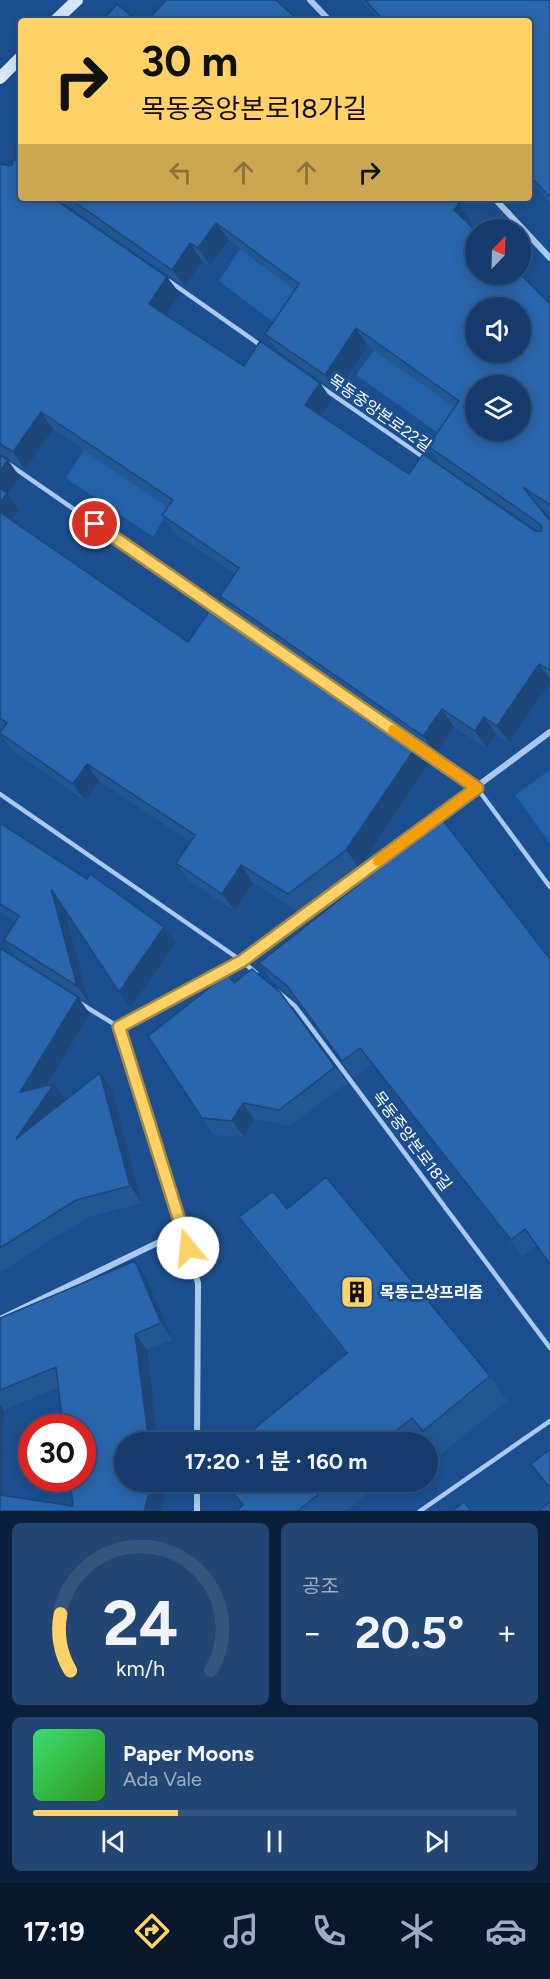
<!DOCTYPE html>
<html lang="ko">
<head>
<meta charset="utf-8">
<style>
	:root { --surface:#143b6b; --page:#214673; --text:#f1f3f6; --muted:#9dadc1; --line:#33557e; --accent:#ffd166 }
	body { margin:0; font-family:Figtree,"Noto Sans KR",sans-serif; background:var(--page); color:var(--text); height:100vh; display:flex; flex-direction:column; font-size:22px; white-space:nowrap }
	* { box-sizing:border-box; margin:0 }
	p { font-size:20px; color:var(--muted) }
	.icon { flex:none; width:33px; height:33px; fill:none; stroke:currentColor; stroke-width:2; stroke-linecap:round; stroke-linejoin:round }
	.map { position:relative; height:1511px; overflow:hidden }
	.side { display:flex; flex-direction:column; gap:12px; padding:12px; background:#0b203b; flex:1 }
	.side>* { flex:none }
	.banner { position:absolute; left:18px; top:18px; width:514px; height:183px; border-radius:6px; box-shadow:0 3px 15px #0003,0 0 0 2px var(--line); background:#ffd166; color:#111; overflow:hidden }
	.needle { width:39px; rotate:23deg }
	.buttons { position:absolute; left:465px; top:219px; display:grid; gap:12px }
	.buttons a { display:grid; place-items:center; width:66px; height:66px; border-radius:50%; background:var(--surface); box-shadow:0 3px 15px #0003,0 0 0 2px var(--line); font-size:30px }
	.speed { position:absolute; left:18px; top:1414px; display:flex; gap:12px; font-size:30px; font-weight:700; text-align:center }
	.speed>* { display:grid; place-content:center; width:78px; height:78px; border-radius:50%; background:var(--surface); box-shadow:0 3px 15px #0003,0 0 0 2px var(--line); line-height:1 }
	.speed .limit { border:9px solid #d22; background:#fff; color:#111 }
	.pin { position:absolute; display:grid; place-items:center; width:51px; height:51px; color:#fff; margin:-26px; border:3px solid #fff; border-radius:50%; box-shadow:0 2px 6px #0007 }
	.me { position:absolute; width:66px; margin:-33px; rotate:343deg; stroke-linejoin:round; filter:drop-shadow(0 0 4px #0008) }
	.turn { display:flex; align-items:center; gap:21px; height:126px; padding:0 24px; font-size:27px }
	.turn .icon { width:78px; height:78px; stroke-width:2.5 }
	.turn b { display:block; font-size:42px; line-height:51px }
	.lanes { display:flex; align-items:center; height:57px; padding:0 24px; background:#0003; justify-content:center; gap:30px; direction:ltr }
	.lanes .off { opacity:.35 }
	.big { font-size:45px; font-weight:700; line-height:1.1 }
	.side .widget { flex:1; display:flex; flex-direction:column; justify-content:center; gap:9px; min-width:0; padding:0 21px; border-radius:9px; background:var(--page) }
	.side .dial { align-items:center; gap:0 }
	.dial svg { height:156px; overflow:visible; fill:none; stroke:var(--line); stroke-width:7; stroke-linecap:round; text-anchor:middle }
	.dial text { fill:var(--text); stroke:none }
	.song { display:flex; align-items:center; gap:18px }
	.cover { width:72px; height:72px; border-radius:9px; background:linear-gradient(135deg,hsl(140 70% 55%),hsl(110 70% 35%)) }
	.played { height:6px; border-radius:3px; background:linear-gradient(90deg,var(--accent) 30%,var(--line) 30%) }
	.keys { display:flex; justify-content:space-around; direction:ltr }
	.heat { display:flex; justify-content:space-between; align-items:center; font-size:33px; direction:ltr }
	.side .tiles { flex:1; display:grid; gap:12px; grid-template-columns:1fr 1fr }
	.widget:last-child { grid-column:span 2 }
	.trip { position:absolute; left:114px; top:1432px; width:324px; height:60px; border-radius:30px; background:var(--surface); box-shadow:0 3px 15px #0003,0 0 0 2px var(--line); font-weight:700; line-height:60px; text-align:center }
	.dock { display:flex; height:96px; justify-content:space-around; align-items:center; background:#08182b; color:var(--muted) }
	.dock .icon { width:42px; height:42px }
	.dock .selected { color:var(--accent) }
	.dock b { font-size:27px; color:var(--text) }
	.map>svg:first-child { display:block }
	.green { fill:#2461a8 }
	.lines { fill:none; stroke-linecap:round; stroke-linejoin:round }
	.lane { stroke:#a9c9ee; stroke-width:4.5 }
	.street { stroke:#a9c9ee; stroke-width:6 }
	.secondary { stroke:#d6e6fa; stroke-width:12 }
	.wall { fill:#245895; fill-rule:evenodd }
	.shaded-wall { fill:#1d4779 }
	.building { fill:#2a66ad; stroke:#1d4779; stroke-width:1.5; fill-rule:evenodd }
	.route-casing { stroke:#a68842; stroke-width:15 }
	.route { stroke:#ffd166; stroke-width:10 }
	.slow { stroke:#f59e0b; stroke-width:10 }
	.labels { text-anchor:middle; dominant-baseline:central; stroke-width:6; stroke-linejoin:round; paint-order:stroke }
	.street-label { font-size:16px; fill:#fff; stroke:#1b4f8f }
	.poi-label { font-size:16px; font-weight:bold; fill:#fff; stroke:#1b4f8f; text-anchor:start }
</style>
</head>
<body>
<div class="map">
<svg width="550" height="1511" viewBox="0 0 550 1511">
	<rect width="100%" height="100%" fill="#1b4f8f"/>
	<path class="green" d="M240,249L302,295L280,327L219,281Z
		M374,350L459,410L442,436L356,375Z
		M84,450L170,508L153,537L66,478Z
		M550,770V843L515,795Z"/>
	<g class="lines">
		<path class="lane" d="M169,281L263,347
			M320,386L426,459
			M0,458L218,609
			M418,747L477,788L550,887
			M0,794L242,961L256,973
			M278,992L295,1006L550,1348
			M78,1002L119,1027
			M420,1511L550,1421"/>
		<path class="street" d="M310,0L330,21
			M494,198L550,258
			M182,1231L198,1283L197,1443
			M0,1319L182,1231L119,1027L242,961L550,732
			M197,1511V1482"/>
		<path class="secondary" d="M55,21L77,0
			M0,78L21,57"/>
	</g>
	<path class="wall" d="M361,0H550V202L530,181V21H381Z
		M0,165L21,198L167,277L180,294L166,315L244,366L320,383L332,400L322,416L409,474L535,531H538L440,464L428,446L455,407L368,346L337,392L278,351L265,334L295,290L229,240L210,266L202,261L185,287L56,198H452L471,222L469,224L550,304V514L539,507L550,521V683L509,743L496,734L487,749L454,727L436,754L233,613L220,596L235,574L174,533L162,515L168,507L53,429L25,470L2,454L0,455L20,477L8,494L19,510L12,520L188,642L431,761L359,868L300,912L253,883L235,911L189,881L176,863L191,842L99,781L85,801L12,750L0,733L3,729L0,727Z
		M0,823L87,879L164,927L176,943L130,1008L63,907L89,1003L16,957L4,940L15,922L0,912Z
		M0,948L90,1014L46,1086L66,1100L112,1090L142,1203L88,1217L0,1272Z
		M550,959V1265L536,1246L522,1257L372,1064L354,1078L298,1003L271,980L259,963Z
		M234,983L335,1067L347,1083L290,1126L254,1119L244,1137L213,1135L202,1118Z
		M287,1209L490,1376L507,1401L440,1455L430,1443L428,1444V1443H237L345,1354L256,1242L239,1217Z
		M146,1278L173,1340L147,1350L124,1482H163L165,1496L161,1511H0V1318ZM59,1387L73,1506L2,1495L4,1410Z
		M550,1449V1490L531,1464Z
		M243,1482H381L346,1511H236L242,1505L232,1491Z"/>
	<path class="shaded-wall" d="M459,204L471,222L466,227L454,210Z
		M216,223L229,240L210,266L198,248Z
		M190,243L202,261L185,287L172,270Z
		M167,277L180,294L161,322L149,304Z
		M356,328L368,346L337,392L325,375Z
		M320,383L332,400L317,422L305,405Z
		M41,412L53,429L25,470L13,452Z
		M8,460L20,477L8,494L19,510L8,526L0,514V471Z
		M539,664L550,679V683L509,743L497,726Z
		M442,709L454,727L436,754L423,736Z
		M484,717L496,734L487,749L475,731Z
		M418,744L431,761L359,868L346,850Z
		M87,764L99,781L85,801L73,784Z
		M241,865L253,883L235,911L222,894Z
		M51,889L63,905L89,1003L77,986Z
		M164,927L176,943L130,1008L119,992Z
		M78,997L90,1014L32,1109L20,1092Z
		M100,1073L112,1090L142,1203L130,1186Z
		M54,1084L66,1100L16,1139Z
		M243,1103L254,1119L244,1137L232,1121Z
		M135,1261L146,1278L173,1340L161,1323Z
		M135,1334L147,1350L158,1443H149Z
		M0,1404L4,1410L2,1510L0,1508Z
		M152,1482H163L165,1496L161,1511H144Z"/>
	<path class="building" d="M166,0H276L299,21H147Z
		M365,0H550V197L530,176V21H384Z
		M117,4L137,21H102Z
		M21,98V198H53L167,277L149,304L244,366L260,341L320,383L305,405L409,474L423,454L535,531H541L542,527L540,524L428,446L459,401L356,328L325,375L265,334L299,284L216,223L198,248L190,243L172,270L69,198H452L459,204L454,210L476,231V274H520L550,304V505L523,487L550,521V670L539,664L497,726L484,717L475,731L442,709L423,736L220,596L239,568L162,515L173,500L41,412L13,452L0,444V165L4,164L8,166L12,165L13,160H15ZM476,308H520V352H476ZM476,386H520V430H476Z
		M0,455L8,460L0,471Z
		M0,488L7,493L0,503Z
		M0,512L188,642L215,603L418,744L346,850L288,894L241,865L222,894L176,863L195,835L87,764L73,784L0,733L7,723L0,718Z
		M442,819L550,959V1264L525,1229L511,1240L360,1048L342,1061L287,986L259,963Z
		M0,823L87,879L90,874L164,927L119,992L51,889L77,986L4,940L19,916L0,904Z
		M0,948L78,997L20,1092L54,1084L16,1139L100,1073L130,1186L76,1200L0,1248Z
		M252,969L280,992L335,1067L279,1110L243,1103L232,1121L202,1118L148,1036L227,974L234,983Z
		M326,1177L490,1376L423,1431L412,1418L381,1443H237L347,1353L239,1217L273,1191L287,1209Z
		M135,1261L161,1323L135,1334L149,1443H124V1482H152L144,1511H0V1495L73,1506L70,1479H82V1428H63L56,1367L0,1390V1318Z
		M550,1449V1488L531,1464Z
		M243,1482H333L298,1511H236L243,1505L232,1491Z
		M464,1502L471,1511H452Z
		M550,1502V1511H539Z"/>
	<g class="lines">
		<defs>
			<path id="route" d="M95,524L477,788L242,961L119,1027L188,1248"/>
		</defs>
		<use href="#route" class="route-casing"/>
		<use href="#route" class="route"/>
		<path class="slow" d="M378,861L477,788L393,730"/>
	</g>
	<defs>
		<symbol id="building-square" viewBox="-11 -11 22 22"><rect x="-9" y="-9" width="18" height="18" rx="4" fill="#ffd166" stroke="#1b4f8f"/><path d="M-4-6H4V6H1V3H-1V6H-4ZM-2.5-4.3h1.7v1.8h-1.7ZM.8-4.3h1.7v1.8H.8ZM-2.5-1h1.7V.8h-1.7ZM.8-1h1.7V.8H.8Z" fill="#111"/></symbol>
	</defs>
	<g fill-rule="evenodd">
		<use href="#building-square" x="338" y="1273" width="38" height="38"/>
	</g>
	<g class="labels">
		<g class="street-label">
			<text transform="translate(380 413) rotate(35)">목동중앙본로22길</text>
			<text transform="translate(412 1141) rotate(53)">목동중앙본로18길</text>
		</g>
		<g class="poi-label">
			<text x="380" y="1292">목동근상프리즘</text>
		</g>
	</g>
</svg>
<div class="buttons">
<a><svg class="needle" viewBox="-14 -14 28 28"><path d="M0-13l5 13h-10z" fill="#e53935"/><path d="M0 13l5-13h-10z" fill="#9dadc1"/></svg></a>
<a><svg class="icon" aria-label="sound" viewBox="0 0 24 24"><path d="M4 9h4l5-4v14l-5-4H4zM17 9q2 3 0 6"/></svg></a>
<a><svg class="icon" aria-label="layers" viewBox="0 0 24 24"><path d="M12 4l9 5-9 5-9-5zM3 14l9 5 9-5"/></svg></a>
</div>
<div class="speed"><div class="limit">30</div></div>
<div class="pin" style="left:95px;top:524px;background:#d93025"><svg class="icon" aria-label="arrive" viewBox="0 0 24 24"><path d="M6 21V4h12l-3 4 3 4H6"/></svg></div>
<svg class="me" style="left:188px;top:1248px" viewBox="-20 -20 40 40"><circle r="19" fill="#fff"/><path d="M0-13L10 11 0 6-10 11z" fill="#ffd166"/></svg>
<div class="trip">17:20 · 1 분 · 160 m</div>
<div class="banner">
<div class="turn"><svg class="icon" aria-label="right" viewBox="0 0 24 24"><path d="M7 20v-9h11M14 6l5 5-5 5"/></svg><div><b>30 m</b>목동중앙본로18가길</div></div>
<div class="lanes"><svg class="icon off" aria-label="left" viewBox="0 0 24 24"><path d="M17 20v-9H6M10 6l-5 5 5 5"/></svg><svg class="icon off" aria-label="ahead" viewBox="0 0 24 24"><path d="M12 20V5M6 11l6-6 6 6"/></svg><svg class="icon off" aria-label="ahead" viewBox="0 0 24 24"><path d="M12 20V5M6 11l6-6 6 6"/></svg><svg class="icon" aria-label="right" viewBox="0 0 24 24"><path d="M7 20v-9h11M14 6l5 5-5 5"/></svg></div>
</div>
</div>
<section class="side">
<div class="tiles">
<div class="widget dial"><svg viewBox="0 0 100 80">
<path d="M14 69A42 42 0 1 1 86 69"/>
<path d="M14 69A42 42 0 0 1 9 40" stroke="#ffd166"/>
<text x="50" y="56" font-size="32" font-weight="700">24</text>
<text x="50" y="72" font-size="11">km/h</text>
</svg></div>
<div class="widget"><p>공조</p>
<div class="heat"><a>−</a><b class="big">20.5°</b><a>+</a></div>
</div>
<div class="widget">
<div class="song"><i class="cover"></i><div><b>Paper Moons</b><p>Ada Vale</p></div></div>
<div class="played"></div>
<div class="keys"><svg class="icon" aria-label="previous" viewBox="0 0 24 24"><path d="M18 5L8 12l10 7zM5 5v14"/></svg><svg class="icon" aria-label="pause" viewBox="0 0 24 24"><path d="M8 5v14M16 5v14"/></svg><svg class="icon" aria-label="next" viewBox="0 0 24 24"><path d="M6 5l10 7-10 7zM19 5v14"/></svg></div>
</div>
</div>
</section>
<nav class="dock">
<b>17:19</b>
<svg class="icon selected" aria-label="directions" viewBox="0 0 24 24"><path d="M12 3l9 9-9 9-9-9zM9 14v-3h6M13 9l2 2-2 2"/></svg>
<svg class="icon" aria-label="music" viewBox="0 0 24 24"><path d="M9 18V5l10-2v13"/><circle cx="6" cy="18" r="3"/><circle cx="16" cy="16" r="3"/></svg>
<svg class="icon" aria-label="phone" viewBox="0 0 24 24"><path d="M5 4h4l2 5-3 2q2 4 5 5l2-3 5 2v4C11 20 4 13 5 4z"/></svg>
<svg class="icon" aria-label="climate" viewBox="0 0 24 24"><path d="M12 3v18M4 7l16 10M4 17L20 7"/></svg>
<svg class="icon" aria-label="car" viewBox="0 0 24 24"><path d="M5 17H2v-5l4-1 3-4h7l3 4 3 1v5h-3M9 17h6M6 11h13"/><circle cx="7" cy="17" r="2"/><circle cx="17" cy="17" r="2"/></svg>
</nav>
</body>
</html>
